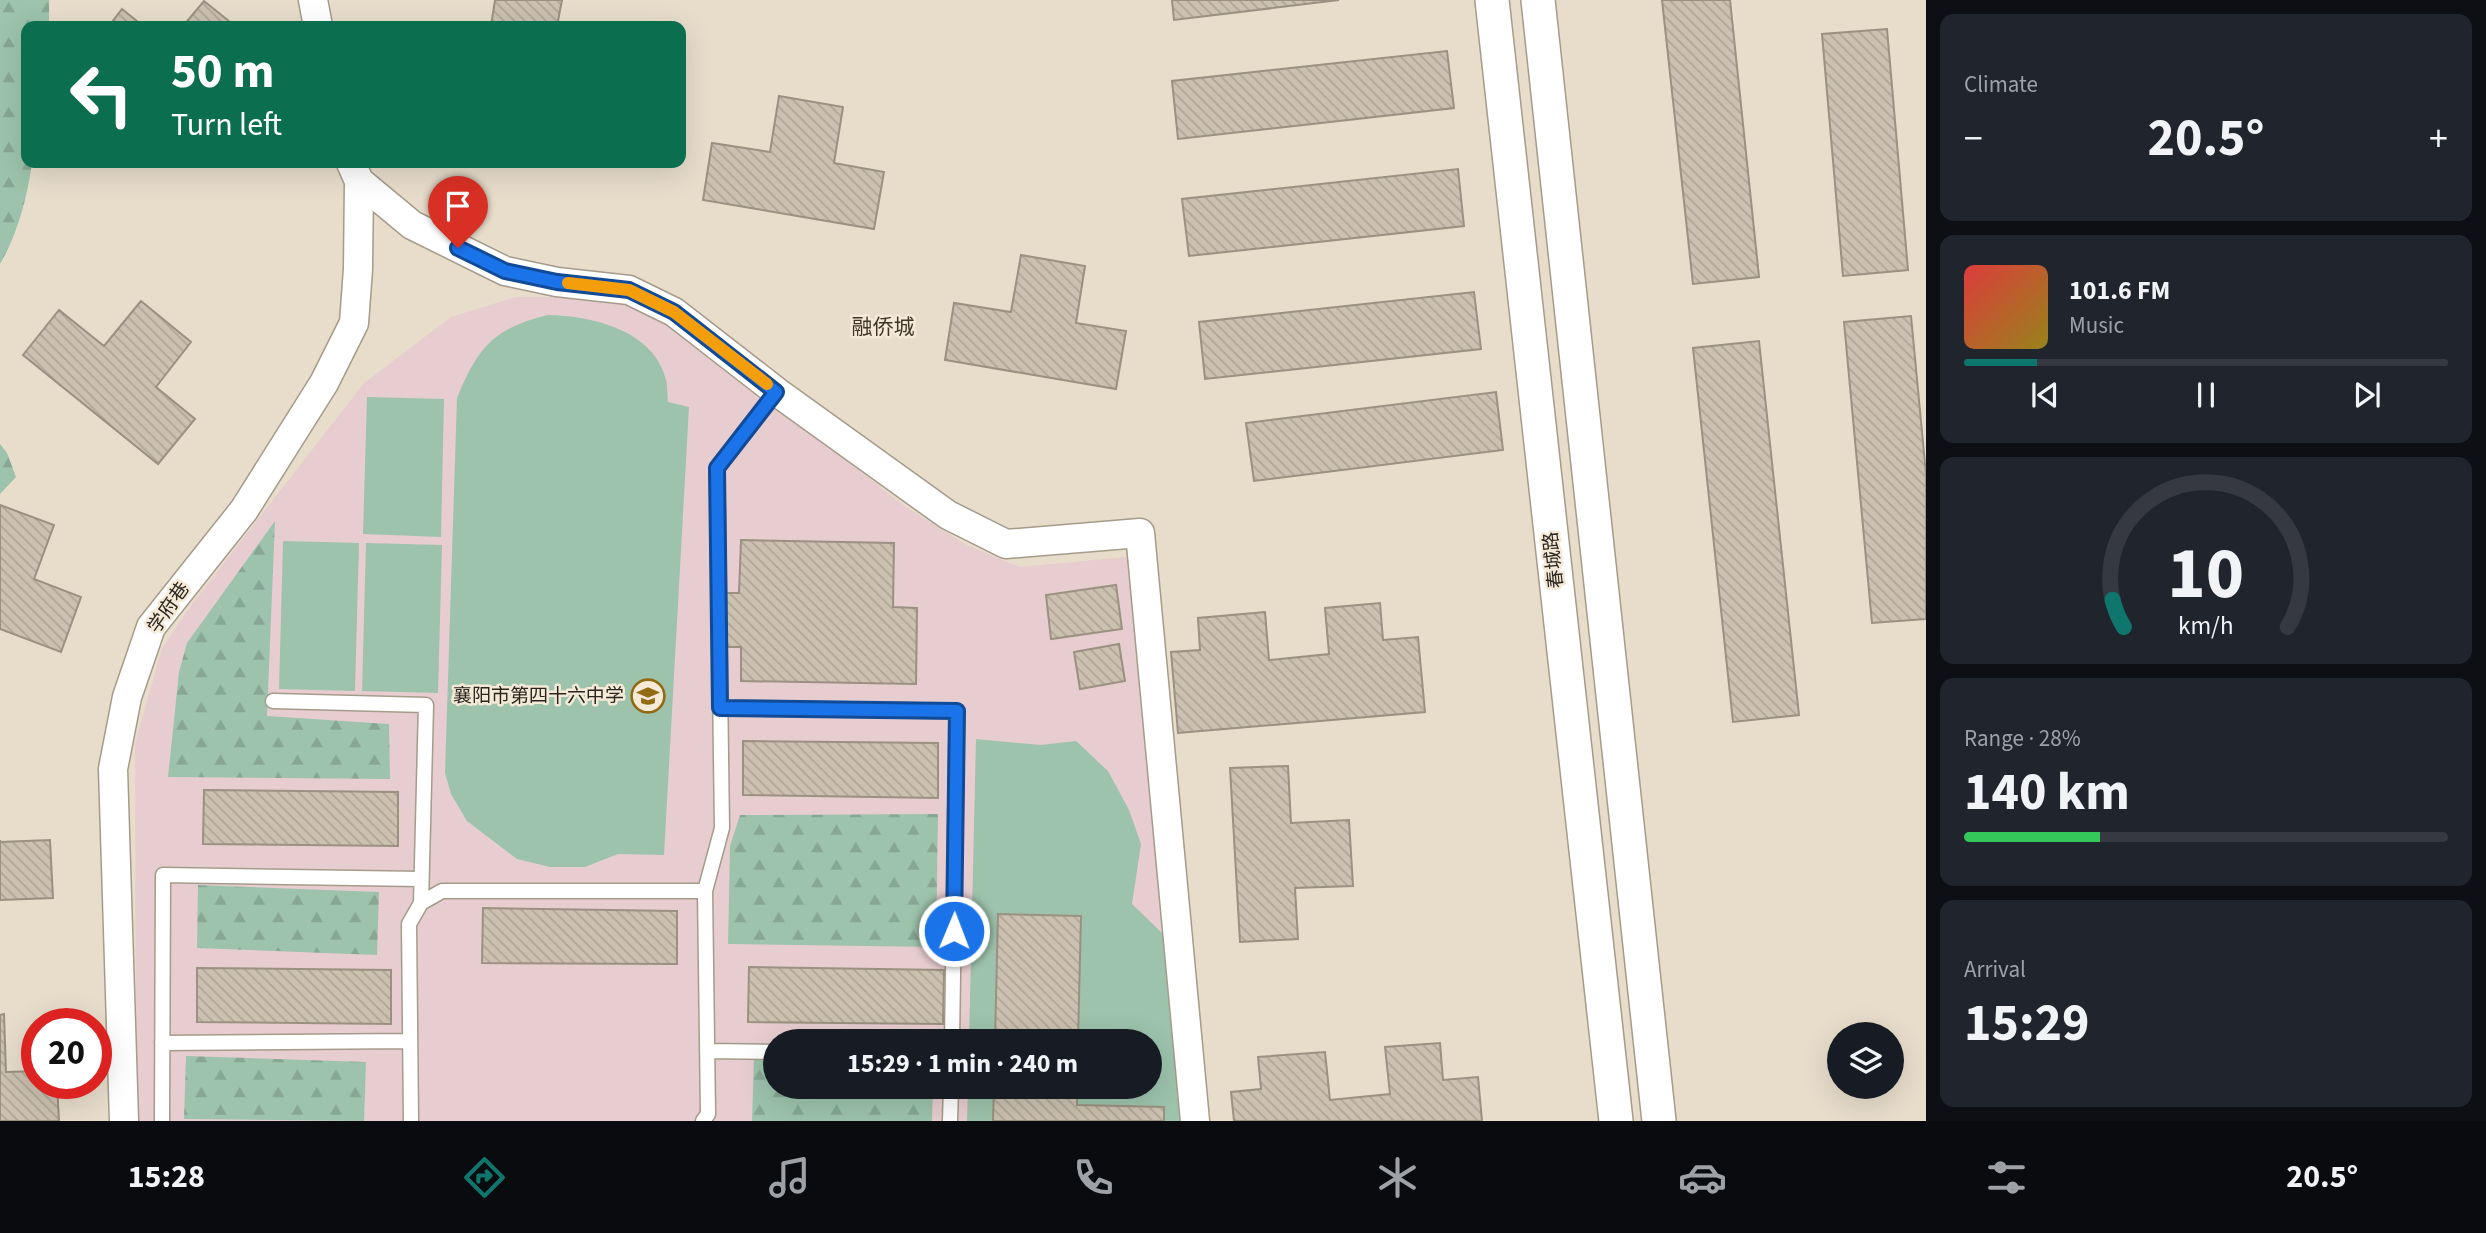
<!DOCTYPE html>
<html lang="en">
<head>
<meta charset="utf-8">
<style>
	:root { --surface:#171b24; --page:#20242c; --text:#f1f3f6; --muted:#9ea1a6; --line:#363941; --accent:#0f766e }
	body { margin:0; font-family:"Source Sans 3","Noto Sans SC",sans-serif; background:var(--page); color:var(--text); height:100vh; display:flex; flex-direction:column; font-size:26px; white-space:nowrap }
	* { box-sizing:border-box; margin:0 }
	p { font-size:23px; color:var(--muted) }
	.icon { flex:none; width:38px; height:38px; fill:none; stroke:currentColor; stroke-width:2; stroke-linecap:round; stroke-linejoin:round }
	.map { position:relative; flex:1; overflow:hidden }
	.drawer { display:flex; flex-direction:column; gap:14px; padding:14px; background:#0d0f14; width:560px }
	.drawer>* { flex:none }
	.top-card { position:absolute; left:21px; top:21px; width:665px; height:147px; border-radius:14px; box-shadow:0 7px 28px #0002; background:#0b6e4f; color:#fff; overflow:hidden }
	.tools { position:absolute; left:1827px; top:1022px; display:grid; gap:14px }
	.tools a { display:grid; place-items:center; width:77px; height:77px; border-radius:50%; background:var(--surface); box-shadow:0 7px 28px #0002; font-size:35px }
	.speed { position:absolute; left:21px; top:1008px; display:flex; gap:14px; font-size:35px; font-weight:700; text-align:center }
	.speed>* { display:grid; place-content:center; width:91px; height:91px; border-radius:50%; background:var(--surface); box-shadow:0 7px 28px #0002; line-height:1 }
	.speed .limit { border:10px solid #d22; background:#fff; color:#111 }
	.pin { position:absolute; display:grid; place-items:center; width:60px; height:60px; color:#fff; margin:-72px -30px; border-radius:50% 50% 50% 0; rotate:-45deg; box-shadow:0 0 7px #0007 }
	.pin .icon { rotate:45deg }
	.me { position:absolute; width:77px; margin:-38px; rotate:1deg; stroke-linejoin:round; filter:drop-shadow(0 0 5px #0008) }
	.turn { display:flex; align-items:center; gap:24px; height:147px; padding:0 35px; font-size:32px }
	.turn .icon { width:91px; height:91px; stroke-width:2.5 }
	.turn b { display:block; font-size:49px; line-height:60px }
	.big { font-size:52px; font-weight:700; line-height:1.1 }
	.drawer .tile { flex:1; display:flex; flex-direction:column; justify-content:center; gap:10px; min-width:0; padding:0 24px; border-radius:14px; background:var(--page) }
	.drawer .dial { align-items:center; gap:0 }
	.dial svg { height:182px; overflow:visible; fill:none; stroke:var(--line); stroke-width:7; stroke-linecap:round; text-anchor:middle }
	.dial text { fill:var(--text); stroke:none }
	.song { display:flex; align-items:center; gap:21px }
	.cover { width:84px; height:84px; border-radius:10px; background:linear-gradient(135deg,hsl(0 70% 55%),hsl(50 70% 35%)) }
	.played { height:7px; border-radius:4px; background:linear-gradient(90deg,var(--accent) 15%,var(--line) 15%) }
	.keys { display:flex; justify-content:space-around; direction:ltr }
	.heat { display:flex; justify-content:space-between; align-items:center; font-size:38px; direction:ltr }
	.charge { height:10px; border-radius:5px; background:linear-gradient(90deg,#34c759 28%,var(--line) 0) }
	.trip { position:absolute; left:763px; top:1029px; width:399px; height:70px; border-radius:35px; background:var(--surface); box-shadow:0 7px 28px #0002; font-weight:700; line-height:70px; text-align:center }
	.tabs { display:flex; height:112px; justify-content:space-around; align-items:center; background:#090b0e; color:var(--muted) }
	.tabs .icon { width:49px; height:49px }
	.tabs .active { color:var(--accent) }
	.tabs b { font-size:32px; color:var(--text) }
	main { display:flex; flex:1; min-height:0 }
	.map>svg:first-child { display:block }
	.education { fill:#e7cdd0; fill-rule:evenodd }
	.forest { fill:url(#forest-firs) }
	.pitch { fill:#9dc3ac }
	.building { fill:url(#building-back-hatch); stroke:#9b9181; stroke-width:2 }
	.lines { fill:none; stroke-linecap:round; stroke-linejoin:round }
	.service-casing { stroke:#a59b8a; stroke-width:17 }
	.minor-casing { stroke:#a59b8a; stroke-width:31 }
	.tertiary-casing { stroke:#a59b8a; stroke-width:36 }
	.service { stroke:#fff; stroke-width:14 }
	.minor { stroke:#fff; stroke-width:28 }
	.tertiary { stroke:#fff; stroke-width:33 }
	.route-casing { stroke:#114b97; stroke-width:18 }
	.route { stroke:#1a73e8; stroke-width:12 }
	.slow { stroke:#f59e0b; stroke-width:12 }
	.labels { text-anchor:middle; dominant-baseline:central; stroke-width:5; stroke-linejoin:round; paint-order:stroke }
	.street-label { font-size:19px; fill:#2a261f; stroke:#f5ead8 }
	.poi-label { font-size:19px; fill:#2a261f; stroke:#f5ead8; text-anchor:end }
	.neighbourhood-label { font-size:21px; fill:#3e3527; stroke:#f5ead8 }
</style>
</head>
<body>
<main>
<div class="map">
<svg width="1926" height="1121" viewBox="0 0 1926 1121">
	<defs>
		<pattern id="forest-firs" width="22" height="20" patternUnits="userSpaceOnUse" patternTransform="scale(1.75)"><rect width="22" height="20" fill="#9dc3ac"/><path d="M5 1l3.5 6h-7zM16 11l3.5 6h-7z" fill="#87a794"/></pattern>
		<pattern id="building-back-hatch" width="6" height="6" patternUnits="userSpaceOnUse" patternTransform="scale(1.75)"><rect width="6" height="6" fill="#ccc1b0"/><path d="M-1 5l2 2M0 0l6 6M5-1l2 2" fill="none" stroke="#afa697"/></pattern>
	</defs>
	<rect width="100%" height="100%" fill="#e8ddcb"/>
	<path class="education" d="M516,297H578L626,305L668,322L906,507L967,545L1020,567L1136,556L1188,1121H136L135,744L162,648L192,604L364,383L451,317ZM775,1041H1150V1087H775Z"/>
	<path class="forest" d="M0,0H49V26H26V163H32C27,198 18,233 0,264Z
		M0,444L7,453L16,477L0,494Z
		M275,521L267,716L389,724L390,779L168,777L179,672L187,643Z
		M938,814L936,947L728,944L730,846L740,815Z
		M198,885L379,892L377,955L197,948Z
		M186,1056L366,1062L364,1121L184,1119Z
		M754,1058L775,1059V1087H933L932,1121H752Z"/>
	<path class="pitch" d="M548,315C592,316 654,330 666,380C668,387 667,395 668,402L689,407L664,855L618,854L585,867H550L517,859L467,821L451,794L445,773L457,398C478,347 494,328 548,315Z
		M367,397L444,399L441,537L363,534Z
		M283,541L359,543L355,691L279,689Z
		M366,543L442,545L438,693L362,691Z
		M976,739L1041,745L1076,741L1108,771L1129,810L1141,844L1132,904L1163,934L1180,1121H967L968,1087H1150V1041H969Z"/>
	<path class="building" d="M495,0H562L557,26H491Z
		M1172,0H1339L1174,20Z
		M1662,0H1730L1759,277L1693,284Z
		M204,1L235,26H183Z
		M122,9L143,26H109Z
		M1887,29L1908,270L1843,276L1822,34Z
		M1447,51L1454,108L1178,139L1172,81Z
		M779,96L843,107L834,163L884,172L874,229L703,200L712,143L770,152Z
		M1458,169L1464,226L1189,256L1182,199Z
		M1021,255L1085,266L1076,323L1126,331L1116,389L945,360L954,303L1011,312Z
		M1474,292L1481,349L1205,379L1199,322Z
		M141,301L191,342L156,387L195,419L158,464L23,355L59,310L104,346Z
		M1911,316L1926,474V619L1872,623L1844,322Z
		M1759,341L1799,715L1733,722L1693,348Z
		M1496,392L1503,450L1254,481L1246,423Z
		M0,505L54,525L34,579L81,597L61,652L0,629Z
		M741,540L894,543L893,607L917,608L916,684L741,681V647H725L726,593H739Z
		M1116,585L1122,629L1051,639L1046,595Z
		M1380,603L1383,640L1418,637L1425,712L1178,733L1171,652L1200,650L1198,618L1265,612L1269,660L1329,654L1325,608Z
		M1119,644L1125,681L1080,689L1074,652Z
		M743,741L938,743V798L743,795Z
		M1288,766L1291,823L1349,820L1353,886L1295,888L1298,939L1240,942L1230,768Z
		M204,790L398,792V846L203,844Z
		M0,840V842L50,840L53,898L0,900Z
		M483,908L677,911V964L482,963Z
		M998,914L1081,916L1078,1041H995Z
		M749,967L944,970L943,1024L748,1022Z
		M197,968L391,970V1024L197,1022Z
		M4,1014L6,1072L37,1071V1083H57L59,1121H0V1015Z
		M1440,1043L1443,1080L1478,1077L1482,1121H1234L1231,1092L1261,1089L1258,1057L1325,1052L1330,1100L1390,1094L1385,1047Z
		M994,1087H1077V1105L1164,1107V1121H993Z"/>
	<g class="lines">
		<defs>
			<path id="service" d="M273,701L426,705L421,903
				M720,708L957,711L952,1041
				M162,1043L410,1041
				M707,1051L775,1052
				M162,1121L163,875L421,879
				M411,1121L409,924L421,903L442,891H705L722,828L717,468L777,392
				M703,1121L708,1114L705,891
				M950,1121L951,1087"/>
			<path id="minor" d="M313,0L318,26
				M351,163L359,181L412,225L505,271L557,282L629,290L674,312L777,392L948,515L1006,544L1140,533L1195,1121
				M124,1121L113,769L127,697L151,627L244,510L324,383L354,323L358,269L359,181"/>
			<path id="tertiary" d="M1492,0L1616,1121
				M1538,0L1659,1121"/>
		</defs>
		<use href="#service" class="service-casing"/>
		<use href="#minor" class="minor-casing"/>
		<use href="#tertiary" class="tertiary-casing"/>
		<use href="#service" class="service"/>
		<use href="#minor" class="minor"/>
		<use href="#tertiary" class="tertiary"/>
	</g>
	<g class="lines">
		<defs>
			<path id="route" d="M458,248L505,271L557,282L629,290L674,312L776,392L717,468L720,708L957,711L954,931"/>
		</defs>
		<use href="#route" class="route-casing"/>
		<use href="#route" class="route"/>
		<path class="slow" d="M568,283L629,290L674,312L767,384"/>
	</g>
	<defs>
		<symbol id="school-ring" viewBox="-11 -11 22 22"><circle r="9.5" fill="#f5ead8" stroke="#936a14" stroke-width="1.5"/><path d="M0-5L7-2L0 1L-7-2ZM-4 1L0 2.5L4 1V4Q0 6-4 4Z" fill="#936a14"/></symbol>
	</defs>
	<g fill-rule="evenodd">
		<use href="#school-ring" x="629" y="677" width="38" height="38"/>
	</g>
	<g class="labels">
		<g class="street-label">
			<text transform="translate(1554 560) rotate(-96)">春城路</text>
			<text transform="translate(169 608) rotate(-55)">学府巷</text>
		</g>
		<g class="poi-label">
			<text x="624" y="696">襄阳市第四十六中学</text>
		</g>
		<g class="neighbourhood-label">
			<text x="883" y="327">融侨城</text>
		</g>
	</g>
</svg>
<div class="tools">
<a><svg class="icon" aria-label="layers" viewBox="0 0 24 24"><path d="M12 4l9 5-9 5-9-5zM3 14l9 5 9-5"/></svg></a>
</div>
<div class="speed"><div class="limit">20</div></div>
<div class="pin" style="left:458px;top:248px;background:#d93025"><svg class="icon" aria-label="arrive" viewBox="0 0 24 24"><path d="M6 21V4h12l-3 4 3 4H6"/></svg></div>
<svg class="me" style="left:954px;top:931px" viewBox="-20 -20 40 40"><circle r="17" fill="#1a73e8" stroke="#fff" stroke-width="3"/><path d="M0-11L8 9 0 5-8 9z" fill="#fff"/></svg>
<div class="trip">15:29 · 1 min · 240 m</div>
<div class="top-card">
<div class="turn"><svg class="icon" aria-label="left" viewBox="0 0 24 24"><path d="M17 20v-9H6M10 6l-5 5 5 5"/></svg><div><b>50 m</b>Turn left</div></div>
</div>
</div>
<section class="drawer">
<div class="tile"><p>Climate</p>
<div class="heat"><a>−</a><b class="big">20.5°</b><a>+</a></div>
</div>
<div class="tile">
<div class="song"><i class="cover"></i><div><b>101.6 FM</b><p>Music</p></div></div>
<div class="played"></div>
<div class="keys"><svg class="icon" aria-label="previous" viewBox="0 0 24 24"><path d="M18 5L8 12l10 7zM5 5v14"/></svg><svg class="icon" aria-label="pause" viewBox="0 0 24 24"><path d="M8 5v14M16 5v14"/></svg><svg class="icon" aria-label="next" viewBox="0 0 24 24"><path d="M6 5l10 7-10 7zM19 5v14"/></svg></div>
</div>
<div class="tile dial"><svg viewBox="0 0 100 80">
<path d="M14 69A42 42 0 1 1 86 69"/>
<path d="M14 69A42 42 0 0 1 9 57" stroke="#0f766e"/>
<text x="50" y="56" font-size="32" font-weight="700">10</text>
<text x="50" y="72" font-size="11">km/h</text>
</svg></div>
<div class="tile"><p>Range · 28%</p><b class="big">140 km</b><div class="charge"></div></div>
<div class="tile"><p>Arrival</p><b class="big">15:29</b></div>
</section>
</main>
<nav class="tabs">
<b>15:28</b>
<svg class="icon active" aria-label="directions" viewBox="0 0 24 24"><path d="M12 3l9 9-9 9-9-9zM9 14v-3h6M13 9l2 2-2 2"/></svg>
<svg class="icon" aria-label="music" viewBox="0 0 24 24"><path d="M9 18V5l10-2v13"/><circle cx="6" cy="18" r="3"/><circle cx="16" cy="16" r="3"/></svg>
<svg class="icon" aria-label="phone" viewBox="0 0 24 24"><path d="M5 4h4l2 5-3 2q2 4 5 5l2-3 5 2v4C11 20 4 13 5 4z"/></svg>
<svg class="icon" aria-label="climate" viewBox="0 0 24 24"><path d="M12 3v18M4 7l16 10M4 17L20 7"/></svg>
<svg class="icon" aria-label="car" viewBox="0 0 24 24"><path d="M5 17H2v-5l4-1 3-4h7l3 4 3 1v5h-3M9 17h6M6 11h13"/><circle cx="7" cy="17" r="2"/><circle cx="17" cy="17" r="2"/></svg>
<svg class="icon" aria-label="filters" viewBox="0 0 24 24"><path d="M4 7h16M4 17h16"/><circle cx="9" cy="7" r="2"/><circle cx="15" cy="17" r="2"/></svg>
<b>20.5°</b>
</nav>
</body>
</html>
